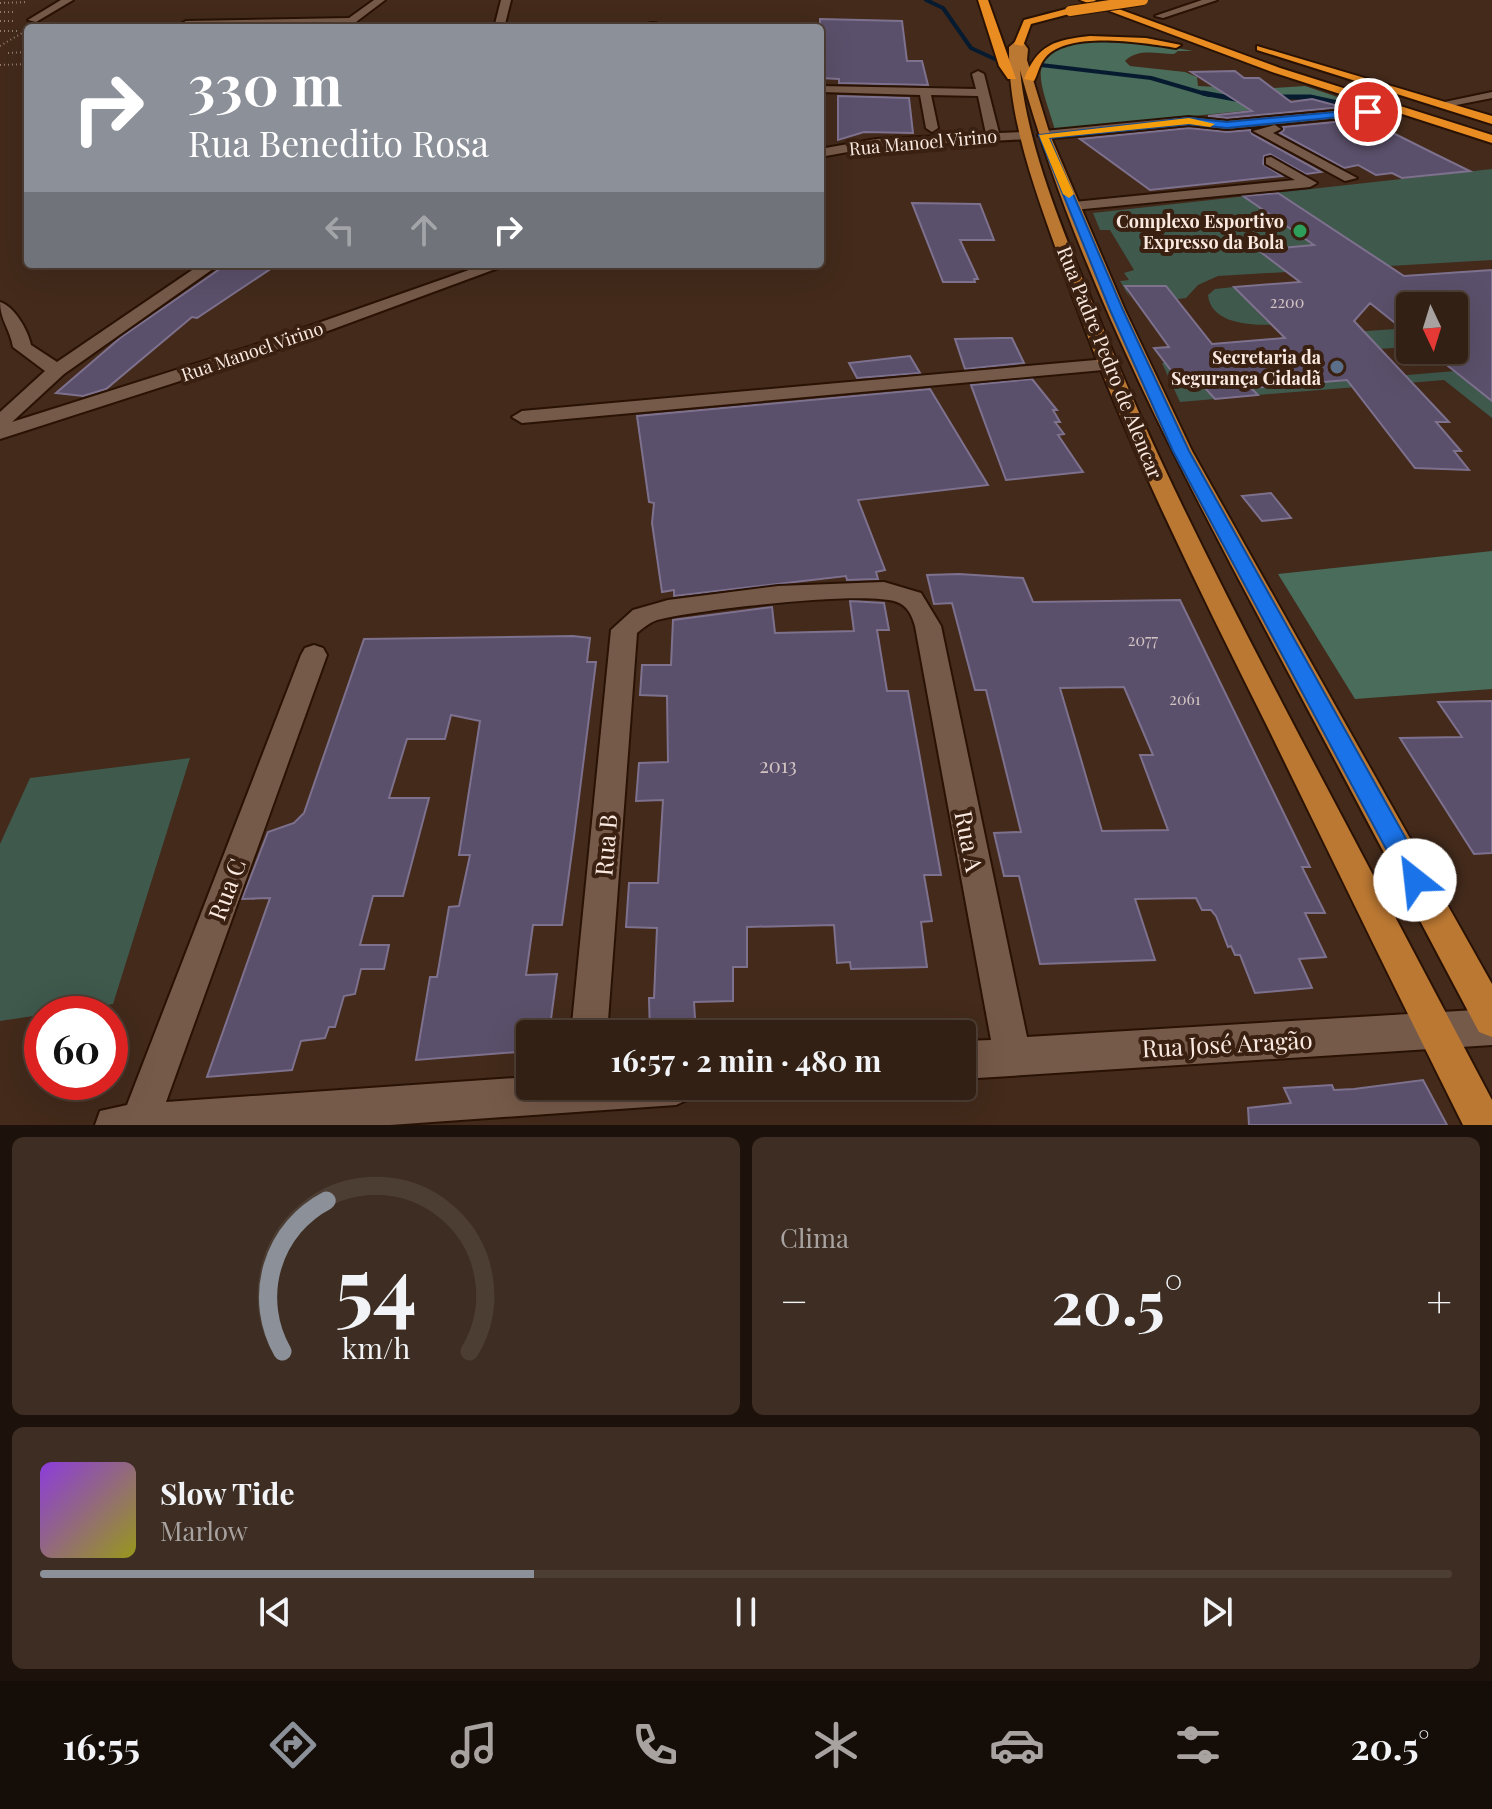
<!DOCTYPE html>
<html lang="pt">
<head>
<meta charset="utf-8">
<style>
	:root { --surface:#322014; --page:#3d2d22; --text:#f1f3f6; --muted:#a8a3a0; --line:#4d3e34; --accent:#8c9099 }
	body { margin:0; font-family:"Playfair Display",serif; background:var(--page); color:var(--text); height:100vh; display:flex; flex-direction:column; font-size:30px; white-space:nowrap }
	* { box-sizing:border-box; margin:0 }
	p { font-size:26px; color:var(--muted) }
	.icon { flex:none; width:44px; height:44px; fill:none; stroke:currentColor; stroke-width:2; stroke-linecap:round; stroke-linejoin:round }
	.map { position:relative; height:1125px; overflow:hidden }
	.panel { display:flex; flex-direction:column; gap:12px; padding:12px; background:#1c120b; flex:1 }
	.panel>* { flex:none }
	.hud { position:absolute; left:24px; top:24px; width:800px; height:244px; border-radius:8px; box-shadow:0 8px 32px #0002,0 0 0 2px var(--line); background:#8c9099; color:#fff; overflow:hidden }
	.needle { width:52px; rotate:176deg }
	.tools { position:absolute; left:1396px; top:292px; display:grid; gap:16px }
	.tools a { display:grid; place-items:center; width:72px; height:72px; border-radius:8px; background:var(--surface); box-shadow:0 8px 32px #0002,0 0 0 2px var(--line); font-size:40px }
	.speed { position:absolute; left:24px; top:996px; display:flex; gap:16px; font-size:40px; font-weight:700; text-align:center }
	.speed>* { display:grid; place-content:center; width:104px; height:104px; border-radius:50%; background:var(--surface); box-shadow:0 8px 32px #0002,0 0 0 2px var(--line); line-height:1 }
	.speed .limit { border:12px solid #d22; background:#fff; color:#111 }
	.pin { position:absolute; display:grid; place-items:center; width:68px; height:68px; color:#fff; margin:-34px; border:4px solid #fff; border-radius:50%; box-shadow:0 2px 8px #0007 }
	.me { position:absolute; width:88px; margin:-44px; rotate:331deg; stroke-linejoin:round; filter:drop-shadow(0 0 6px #0008) }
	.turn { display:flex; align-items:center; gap:28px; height:168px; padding:0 32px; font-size:36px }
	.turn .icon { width:104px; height:104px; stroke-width:2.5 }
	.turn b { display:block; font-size:56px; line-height:68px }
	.lanes { display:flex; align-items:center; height:76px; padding:0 32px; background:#0003; justify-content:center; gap:40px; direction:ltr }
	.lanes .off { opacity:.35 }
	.big { font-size:60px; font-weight:700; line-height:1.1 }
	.panel .card { flex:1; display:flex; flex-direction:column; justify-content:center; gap:12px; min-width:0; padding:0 28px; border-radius:12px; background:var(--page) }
	.panel .dial { align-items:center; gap:0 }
	.dial svg { height:208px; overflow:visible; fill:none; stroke:var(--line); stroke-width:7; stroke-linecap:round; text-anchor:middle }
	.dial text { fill:var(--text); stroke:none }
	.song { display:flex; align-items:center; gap:24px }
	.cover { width:96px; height:96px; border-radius:12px; background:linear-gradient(135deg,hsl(270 70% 55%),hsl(60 70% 35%)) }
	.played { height:8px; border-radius:4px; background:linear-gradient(90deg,var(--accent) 35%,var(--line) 35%) }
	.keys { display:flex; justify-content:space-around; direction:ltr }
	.heat { display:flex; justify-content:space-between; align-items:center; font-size:44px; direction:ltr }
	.panel .tiles { flex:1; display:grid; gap:12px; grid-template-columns:1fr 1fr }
	.card:last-child { grid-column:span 2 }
	.trip { position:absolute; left:516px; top:1020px; width:460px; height:80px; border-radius:8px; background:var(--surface); box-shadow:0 8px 32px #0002,0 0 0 2px var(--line); font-weight:700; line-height:80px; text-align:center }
	.tabs { display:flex; height:128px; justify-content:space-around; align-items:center; background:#140d08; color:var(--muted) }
	.tabs .icon { width:56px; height:56px }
	.tabs .on { color:var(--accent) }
	.tabs b { font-size:36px; color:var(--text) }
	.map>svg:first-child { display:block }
	.green { fill:#3f594d }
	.forest { fill:#496c5b }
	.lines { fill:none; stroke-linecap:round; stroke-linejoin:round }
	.stream-far1 { stroke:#071b30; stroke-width:4 }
	.stream { stroke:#071b30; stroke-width:5 }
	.building { fill:#5b506b; stroke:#7d718e; stroke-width:2; fill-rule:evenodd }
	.minor-casing { stroke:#291204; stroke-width:4 }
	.major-casing { stroke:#291204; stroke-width:4 }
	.highway-casing { stroke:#291204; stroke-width:4 }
	.path { stroke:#927c70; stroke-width:2; stroke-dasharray:1 3; stroke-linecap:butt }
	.minor { fill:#765a49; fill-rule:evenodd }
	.major { fill:#bb7832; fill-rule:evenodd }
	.highway { fill:#e98c22; fill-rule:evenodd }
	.highway-bridge-casing { stroke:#291204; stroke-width:12; stroke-linecap:butt }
	.highway-bridge { stroke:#e98c22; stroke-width:10 }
	.route { fill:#1a73e8; stroke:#114b97; stroke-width:2 }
	.slow { fill:#f59e0b }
	.leisure-dot { fill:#2e9e5b; stroke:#392011; stroke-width:3 }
	.service-dot { fill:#5c6f8a; stroke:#392011; stroke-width:3 }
	.labels { text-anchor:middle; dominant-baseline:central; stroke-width:8; stroke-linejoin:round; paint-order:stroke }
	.number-label { font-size:16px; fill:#d2c3c3 }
	.far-street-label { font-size:18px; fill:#fae9e0; stroke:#392011 }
	.far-poi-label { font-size:18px; font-weight:bold; fill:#fae9e0; stroke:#392011; text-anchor:end }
	.street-label { font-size:20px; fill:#fae9e0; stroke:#392011 }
	.near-number-label { font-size:20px; fill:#d2c3c3 }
	.near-street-label { font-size:24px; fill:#fae9e0; stroke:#392011 }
</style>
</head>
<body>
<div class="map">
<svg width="1492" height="1125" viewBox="0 0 1492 1125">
	<rect width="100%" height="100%" fill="#432a1b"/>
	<path class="green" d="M1492,169V260L1218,276L1198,285L1186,298L1171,300L1159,287L1125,286L1130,298L1120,281L1129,280L1124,273L1134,270L1110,230H1100L1093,213Z
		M1234,287L1266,321L1280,324C1257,326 1211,326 1208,295L1215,289Z
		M1410,328V347L1298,354L1280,337Z
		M1181,362L1206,375L1207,390L1215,399L1180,402L1162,363Z
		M1455,371L1492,401V418L1444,380L1258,395L1251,388Z
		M190,758L113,1004L0,1021V844L30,778Z"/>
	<path class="forest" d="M1090,41L1149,43L1193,51H1178L1174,54C1157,54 1138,48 1125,61L1130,66L1185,72L1197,77L1198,86L1258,89L1305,86L1379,111L1359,110L1317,100L1278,98L1282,107L1055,130C1040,79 1021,50 1090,41Z
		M1492,551V689L1355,699L1278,574Z"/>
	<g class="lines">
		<path class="stream-far1" d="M926,0L943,8L971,48L999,61
			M1041,65L1151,78L1209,95"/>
		<path class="stream" d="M1203,93L1246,101
			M1272,97H1310L1375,111"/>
	</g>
	<path class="building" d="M820,19L902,21L907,61H922L928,85L839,83V79L820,78Z
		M1235,71L1244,78H1259L1291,102L1312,99L1342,107L1227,118L1208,116L1252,111L1191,72Z
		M838,96L909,98L913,133L864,132L838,140Z
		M1365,119L1433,153L1470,171L1402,178L1392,173L1376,175L1358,165L1344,168L1280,133L1284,130L1283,127Z
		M1189,128L1227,132L1250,130L1252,134L1321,172L1306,174L1270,154L1264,156L1263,164L1282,176L1150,190L1080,139Z
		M1278,193L1404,276L1492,270V401L1428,350H1454V306H1410V335L1370,303L1354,321L1449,422H1436L1461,451H1454L1469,470L1415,468L1347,380L1251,388L1258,395L1215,399L1194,376L1176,377L1154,348L1169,347L1125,286H1166L1212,344L1285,338L1234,287L1300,282L1258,250L1314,245L1243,196Z
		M912,203L980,204L994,240H960L978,279H974L975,282H943Z
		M227,264H278L197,318L192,317L106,389L83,396L56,393L120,338Z
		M1002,338H1012L1024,363L965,369L955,339Z
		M910,356L920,373L857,378L849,363Z
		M1032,379L1057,410H1053L1060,422H1055L1064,434L1058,435L1083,472L1006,480L971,385Z
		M930,389L988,485L858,500L885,570L876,572L878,579L847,580L846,576L674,596V590L662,592L652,523L654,503L649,502L637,416Z
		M1271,493L1291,518L1262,521L1242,496Z
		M959,574L1023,578L1033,602L1180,600L1310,867H1302L1325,913H1305L1326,957L1299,959L1312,988L1255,993L1240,955H1235L1231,946L1228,947L1216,916L1211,910H1202L1196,898L1135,899L1155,960L1040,964L1019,876H1004L994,833L1021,832L986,690H975L952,603L934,604L927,575ZM1124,687L1153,755H1140L1168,830L1102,831L1060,688Z
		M850,601L884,603L889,630H877L887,691H908L941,875H924L932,921L921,922L927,967L851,969L850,962L837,963L834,925L747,927V967H733V1001L694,1002L696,1034H650L649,998H654L657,928L626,927L629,883H658L663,800L636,801L639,763L668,762L667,696L640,695L642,665H671L673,620L772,607L775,633L854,631Z
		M573,636L590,638L587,662H596L574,837L562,925H533L526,975L557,974L549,1034H530V1051L416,1060L430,977H437L449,907L459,906L470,855H459L480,721L451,715L445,739H407L389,798H429L403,896H373L360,945H389L384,969H361L355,994L344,996L335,1027H329L325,1038L301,1041L292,1070L207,1077L270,898L242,899L268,832L294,823L304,813L364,639Z
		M1492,701V853L1474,854L1400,738L1462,737L1438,702Z
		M1423,1080L1447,1125H1249L1248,1108L1291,1103L1284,1088L1332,1085L1334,1090L1354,1089Z"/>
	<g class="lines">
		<defs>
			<path id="minor" d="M61,0H73L36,22L28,20Z
				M374,0H385L348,28H337L341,24L186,27L181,24L186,21L349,18Z
				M501,0H511L504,28H494Z
				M1202,0H1217L1163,18L1155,16Z
				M650,23H656L658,25L656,28H646Z
				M978,71L984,74L999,133L1026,132L1032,136L1030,139L876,147L820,157V149L876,139L986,134L978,96L931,95L938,128L932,132L926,128L920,95L820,92V86L976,89L972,74Z
				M1492,92V98L1441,108L1435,104Z
				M1368,108L1374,112L1372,115L1227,129L1189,125L1044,139L1038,135L1044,131L1189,117L1227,121Z
				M1275,125L1281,129L1273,133L1357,178L1345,181L1253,131Z
				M1271,157L1317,183L1310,187L1074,210L1067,206L1074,202L1295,180L1266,164V158Z
				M201,264H220L64,374L12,422L267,341L486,264H509L279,349L0,439V412L45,371L13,347C10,329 0,320 0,302C14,306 28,330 31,345L57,362Z
				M1107,359L1114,361L1116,365L1114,369L522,423L512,417L522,411Z
				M884,582L921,593L941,626L1027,1037L1492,1009V1045L962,1079V1041L991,1040L915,626C912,616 908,606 897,602C865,590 695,610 657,620C649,623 643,628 637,633L607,1034H571L611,630L633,610L668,600L778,586Z
				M314,645L323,648L327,655L166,1102L530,1077V1086H695L689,1099L676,1105L390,1125H95L100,1111L127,1105L301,655L305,648Z"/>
			<path id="major" d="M1015,42H1023L1028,49L1027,60L1050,135L1125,310L1192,451L1492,984V1037L1479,1032C1407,896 1335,760 1263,625C1168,447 1074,265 1020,70C1028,154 1071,250 1103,328C1160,469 1230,603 1300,737C1364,858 1428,979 1492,1100V1125H1463C1397,993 1333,861 1268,728C1194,580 1120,431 1065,275C1040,201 1008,127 1009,47Z"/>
			<path id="highway" d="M978,0H988L1016,79H1008L999,66Z
				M1080,0H1094L1280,68L1492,135V143L1272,72Z
				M1070,8L1073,13L1031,24L1023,46L1014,44L1024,20Z
				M1090,36L1146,38L1181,45L1176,48C1144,43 1068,30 1045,58C1039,65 1038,74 1034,81L1024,79C1038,44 1055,40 1090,36Z
				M1257,46L1492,116V124L1257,50Z"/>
		</defs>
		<use href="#minor" class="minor-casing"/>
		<use href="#major" class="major-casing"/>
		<use href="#highway" class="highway-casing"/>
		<path class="path" d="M0,3L28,2
			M0,12H16
			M0,21H15
			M0,31H17
			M24,42H28
			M0,46L24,32
			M8,53L28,52
			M0,65L28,64"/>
		<use href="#minor" class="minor"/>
		<use href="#major" class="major"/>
		<use href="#highway" class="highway"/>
		<defs>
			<path id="highway-bridge" d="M1070,11L1143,0"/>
		</defs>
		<use href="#highway-bridge" class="highway-bridge-casing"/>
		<use href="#highway-bridge" class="highway-bridge"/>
	</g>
	<path class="route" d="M1368,109L1371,114L1227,128L1189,124L1049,138L1123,310L1189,451L1424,871L1427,880L1424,888L1415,891L1407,888L1173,451L1110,310L1039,135L1189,118L1227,122Z"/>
	<path class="slow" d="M1189,118L1215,124L1210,127L1189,124L1049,138L1074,194L1069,198L1063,194L1039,135Z"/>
	<circle class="leisure-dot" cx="1300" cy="231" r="8"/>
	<circle class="service-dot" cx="1337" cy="367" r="8"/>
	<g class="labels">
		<g class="number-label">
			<text x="1287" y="301">2200</text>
			<text x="1143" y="639">2077</text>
			<text x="1185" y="698">2061</text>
		</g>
		<g class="far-street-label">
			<text transform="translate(923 142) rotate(-5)">Rua Manoel Virino</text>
			<text transform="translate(252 351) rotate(-19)">Rua Manoel Virino</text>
		</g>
		<g class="far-poi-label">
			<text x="1284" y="221">Complexo Esportivo<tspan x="1284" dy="21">Expresso da Bola</tspan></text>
			<text x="1321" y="357">Secretaria da<tspan x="1321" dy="21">Segurança Cidadã</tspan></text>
		</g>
		<g class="street-label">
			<text transform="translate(1111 362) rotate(68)">Rua Padre Pedro de Alencar</text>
		</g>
		<g class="near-number-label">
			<text x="778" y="764">2013</text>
		</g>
		<g class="near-street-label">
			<text transform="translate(970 841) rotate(79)">Rua A</text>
			<text transform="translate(605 845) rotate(-85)">Rua B</text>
			<text transform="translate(226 889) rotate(-69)">Rua C</text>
			<text transform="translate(1227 1043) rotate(-3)">Rua José Aragão</text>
		</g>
	</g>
</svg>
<div class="tools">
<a><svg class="needle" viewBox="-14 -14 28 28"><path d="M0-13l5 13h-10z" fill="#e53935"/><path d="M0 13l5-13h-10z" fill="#a8a3a0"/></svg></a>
</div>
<div class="speed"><div class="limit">60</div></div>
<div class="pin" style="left:1368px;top:112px;background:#d93025"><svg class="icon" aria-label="arrive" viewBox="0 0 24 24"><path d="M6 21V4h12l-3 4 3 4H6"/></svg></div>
<svg class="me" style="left:1415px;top:880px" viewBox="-20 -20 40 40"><circle r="19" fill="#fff"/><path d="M0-13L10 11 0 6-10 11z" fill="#1a73e8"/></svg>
<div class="trip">16:57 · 2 min · 480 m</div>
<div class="hud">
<div class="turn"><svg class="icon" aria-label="right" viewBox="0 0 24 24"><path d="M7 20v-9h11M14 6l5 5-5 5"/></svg><div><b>330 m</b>Rua Benedito Rosa</div></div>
<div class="lanes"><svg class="icon off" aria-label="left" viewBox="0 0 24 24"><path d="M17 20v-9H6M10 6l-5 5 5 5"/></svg><svg class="icon off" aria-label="ahead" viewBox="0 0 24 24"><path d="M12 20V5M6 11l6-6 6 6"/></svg><svg class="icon" aria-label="right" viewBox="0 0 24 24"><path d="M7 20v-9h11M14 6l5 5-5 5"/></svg></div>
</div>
</div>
<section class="panel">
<div class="tiles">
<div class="card dial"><svg viewBox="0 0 100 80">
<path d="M14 69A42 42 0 1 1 86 69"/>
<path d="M14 69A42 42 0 0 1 31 11" stroke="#8c9099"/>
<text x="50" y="56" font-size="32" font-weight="700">54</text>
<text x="50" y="72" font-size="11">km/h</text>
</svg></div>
<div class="card"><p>Clima</p>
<div class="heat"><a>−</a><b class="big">20.5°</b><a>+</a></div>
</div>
<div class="card">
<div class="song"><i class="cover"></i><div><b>Slow Tide</b><p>Marlow</p></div></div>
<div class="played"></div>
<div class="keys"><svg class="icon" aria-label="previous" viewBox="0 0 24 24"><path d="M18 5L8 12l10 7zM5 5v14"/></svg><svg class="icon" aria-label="pause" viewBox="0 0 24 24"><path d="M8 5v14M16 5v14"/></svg><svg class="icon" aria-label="next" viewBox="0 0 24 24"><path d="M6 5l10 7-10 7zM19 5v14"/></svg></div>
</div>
</div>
</section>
<nav class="tabs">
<b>16:55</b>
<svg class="icon on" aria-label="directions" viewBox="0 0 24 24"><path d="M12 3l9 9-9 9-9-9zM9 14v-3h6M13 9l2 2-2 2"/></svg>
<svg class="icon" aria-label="music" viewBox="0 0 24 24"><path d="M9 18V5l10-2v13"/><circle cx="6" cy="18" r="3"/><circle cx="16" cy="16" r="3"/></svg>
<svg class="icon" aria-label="phone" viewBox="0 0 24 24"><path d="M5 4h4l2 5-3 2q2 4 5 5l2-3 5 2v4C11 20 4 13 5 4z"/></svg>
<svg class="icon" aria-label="climate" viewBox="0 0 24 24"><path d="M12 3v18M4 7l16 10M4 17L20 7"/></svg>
<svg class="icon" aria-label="car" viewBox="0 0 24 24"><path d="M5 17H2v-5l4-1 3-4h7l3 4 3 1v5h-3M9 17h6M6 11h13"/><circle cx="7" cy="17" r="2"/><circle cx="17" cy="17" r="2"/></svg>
<svg class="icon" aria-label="filters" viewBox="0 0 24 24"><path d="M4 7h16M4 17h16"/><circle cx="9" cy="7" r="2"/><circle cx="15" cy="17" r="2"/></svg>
<b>20.5°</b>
</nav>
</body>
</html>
